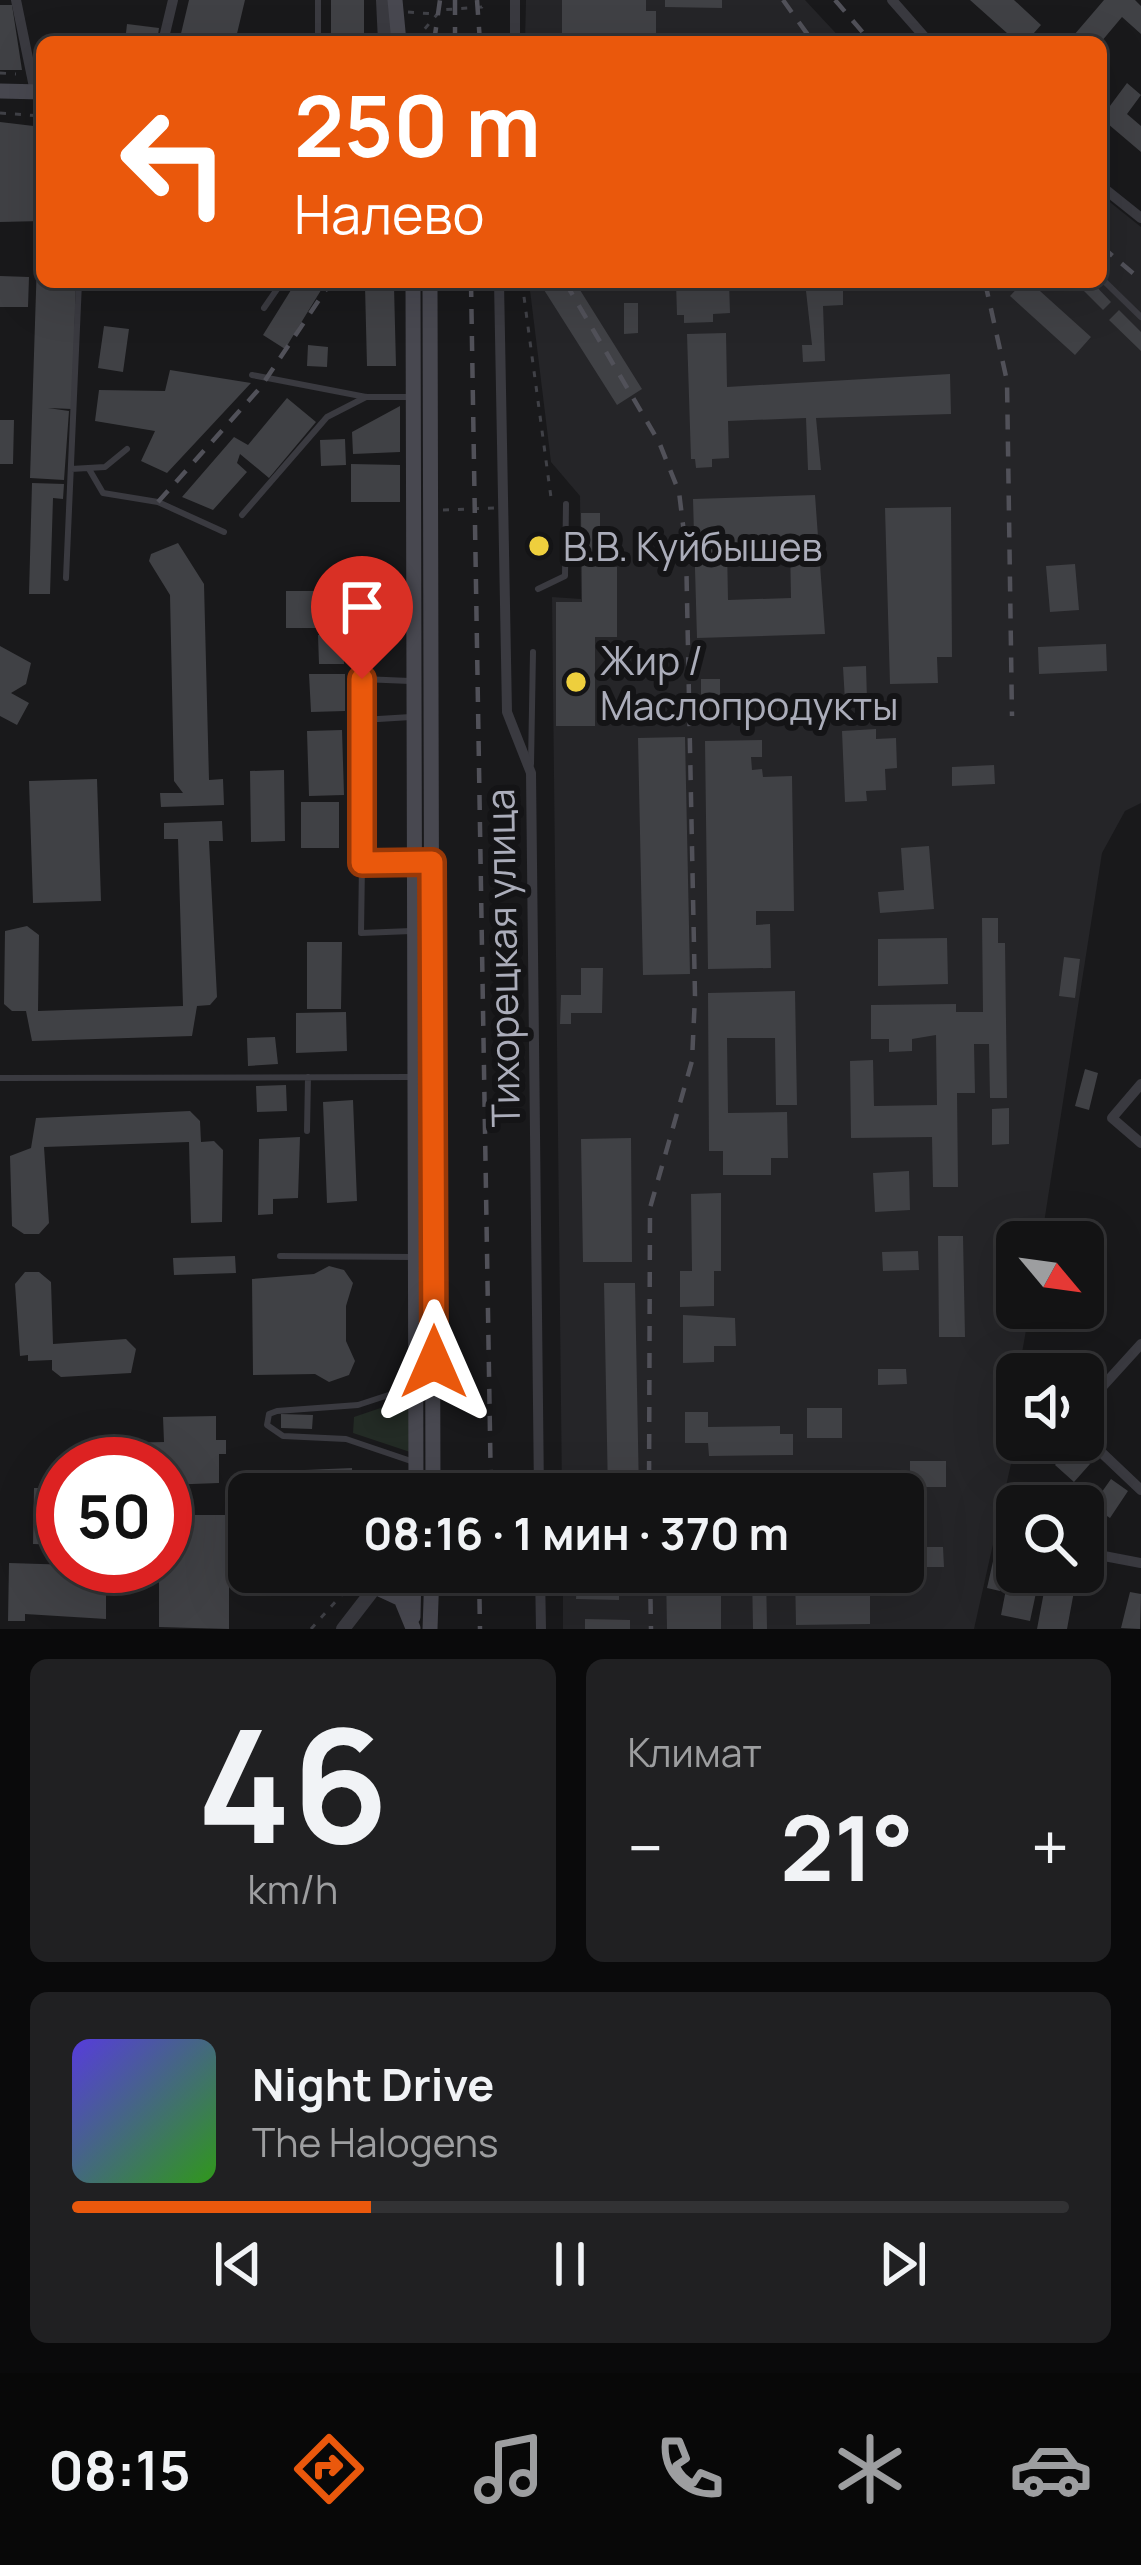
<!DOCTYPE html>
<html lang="ru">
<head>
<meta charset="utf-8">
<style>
	:root { --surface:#131314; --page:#202022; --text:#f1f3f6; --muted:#9d9ea0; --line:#323234; --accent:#ea580c }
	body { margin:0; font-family:Manrope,sans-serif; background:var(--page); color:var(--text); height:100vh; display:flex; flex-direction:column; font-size:45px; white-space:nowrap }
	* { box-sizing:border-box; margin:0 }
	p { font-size:39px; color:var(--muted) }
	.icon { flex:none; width:66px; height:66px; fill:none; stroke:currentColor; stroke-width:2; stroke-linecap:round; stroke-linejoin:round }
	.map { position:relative; height:1629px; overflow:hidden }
	.side { display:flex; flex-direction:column; gap:30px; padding:30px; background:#0a0a0b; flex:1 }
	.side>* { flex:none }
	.top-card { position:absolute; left:36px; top:36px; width:1071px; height:252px; border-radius:18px; box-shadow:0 12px 48px #0002,0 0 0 3px var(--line); background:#ea580c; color:#fff; overflow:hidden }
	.needle { width:78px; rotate:119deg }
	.fabs { position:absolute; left:996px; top:1221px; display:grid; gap:24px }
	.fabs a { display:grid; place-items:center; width:108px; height:108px; border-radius:18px; background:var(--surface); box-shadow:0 12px 48px #0002,0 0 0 3px var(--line); font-size:60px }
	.speed { position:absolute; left:36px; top:1437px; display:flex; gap:24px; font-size:60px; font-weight:700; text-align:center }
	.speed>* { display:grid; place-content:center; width:156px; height:156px; border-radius:50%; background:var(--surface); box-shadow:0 12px 48px #0002,0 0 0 3px var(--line); line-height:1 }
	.speed .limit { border:18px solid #d22; background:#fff; color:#111 }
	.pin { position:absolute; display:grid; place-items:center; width:102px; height:102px; color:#fff; margin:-123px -51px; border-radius:50% 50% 50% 0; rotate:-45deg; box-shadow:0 0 12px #0007 }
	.pin .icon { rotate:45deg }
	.me { position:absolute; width:132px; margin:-66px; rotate:0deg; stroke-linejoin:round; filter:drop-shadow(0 0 9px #0008) }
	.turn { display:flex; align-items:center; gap:42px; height:252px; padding:0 60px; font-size:54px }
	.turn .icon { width:156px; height:156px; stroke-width:2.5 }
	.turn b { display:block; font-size:84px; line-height:102px }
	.big { font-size:90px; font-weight:700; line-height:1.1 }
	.side .widget { flex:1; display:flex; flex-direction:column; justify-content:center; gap:18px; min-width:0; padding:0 42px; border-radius:18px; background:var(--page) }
	.side .dial { align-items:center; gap:0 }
	.dial b { font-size:156px; line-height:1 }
	.song { display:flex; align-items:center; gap:36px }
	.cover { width:144px; height:144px; border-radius:18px; background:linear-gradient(135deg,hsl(250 70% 55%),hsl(110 70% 35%)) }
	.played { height:12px; border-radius:6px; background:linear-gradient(90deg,var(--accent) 30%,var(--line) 30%) }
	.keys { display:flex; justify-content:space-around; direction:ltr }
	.heat { display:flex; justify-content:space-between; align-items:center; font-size:66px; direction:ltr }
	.side .tiles { flex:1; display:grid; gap:30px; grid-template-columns:1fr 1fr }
	.widget:last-child { grid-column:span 2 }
	.trip { position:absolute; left:228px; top:1473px; width:696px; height:120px; border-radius:18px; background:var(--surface); box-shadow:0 12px 48px #0002,0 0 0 3px var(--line); font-weight:700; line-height:120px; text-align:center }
	.tabs { display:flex; height:192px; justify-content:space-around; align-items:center; background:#080808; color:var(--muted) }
	.tabs .icon { width:84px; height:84px }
	.tabs .current { color:var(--accent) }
	.tabs b { font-size:54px; color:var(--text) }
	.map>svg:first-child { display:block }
	.built { fill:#252528 }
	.green { fill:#232b25 }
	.building { fill:#404145; fill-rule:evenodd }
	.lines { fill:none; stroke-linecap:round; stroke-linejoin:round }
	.path { stroke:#404147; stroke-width:3; stroke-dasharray:6 9; stroke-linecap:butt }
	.service { stroke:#3a3a40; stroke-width:6 }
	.minor { stroke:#3a3a40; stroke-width:10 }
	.tertiary { stroke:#3a3a40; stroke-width:14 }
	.secondary { stroke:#484850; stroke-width:15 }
	.rail { stroke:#515159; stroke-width:4.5; stroke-dasharray:15 12; stroke-linecap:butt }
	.route-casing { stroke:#983908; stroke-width:30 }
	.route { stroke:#ea580c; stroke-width:21 }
	.poi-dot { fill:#eecf3d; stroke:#141416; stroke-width:4.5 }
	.labels { text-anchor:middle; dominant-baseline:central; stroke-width:12; stroke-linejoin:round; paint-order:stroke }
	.poi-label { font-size:39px; fill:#abadba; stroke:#141416; text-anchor:start }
	.street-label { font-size:39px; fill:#abadba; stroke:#141416 }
</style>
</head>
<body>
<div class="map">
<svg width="1141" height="1629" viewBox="0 0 1141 1629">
	<rect width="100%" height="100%" fill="#19191b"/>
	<path class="built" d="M526,0H805L844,42H525Z
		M1101,195L1141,227V803L1125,811L1102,853L1041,1242H1017V1308H1030L1013,1403L1017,1437L974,1629H563V1572H903V1494H562L552,597L581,599L580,496L551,462L529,282H1101Z"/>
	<path class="green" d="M410,1398V1452L353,1433L354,1417Z"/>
	<path class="building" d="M189,0H245L235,42H179Z
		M331,0H364V42H331Z
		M562,0H646V11H656V42H562Z
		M665,0H722V8L665,7Z
		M970,0H1014L1041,25L1026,42H1017Z
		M1104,0H1135L1141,6V34L1122,17L1101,42H1068Z
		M0,5H12L22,70H0Z
		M127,24L159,28L157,42H125Z
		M1127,83L1141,95L1127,114L1141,126V152L1101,118Z
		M0,122L42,127V221L0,222Z
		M38,230L42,282H76L72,409L48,408L69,411L64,480L30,478Z
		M0,276L29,277L28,307H0Z
		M296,282H326L285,349L263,335Z
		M539,282H575L642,389L617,405Z
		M676,282H729L730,313L713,314V322L684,323V315H677Z
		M805,282H843V305L823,306L825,361L803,362L802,345H812Z
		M1023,282H1030L1091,337L1075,355L1010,296Z
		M1075,282H1092L1111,302L1103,310Z
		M365,286H394L396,366H367Z
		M624,303H638V333L624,334Z
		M1119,310L1141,332V351L1109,320Z
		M104,326L129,329L123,372L98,368Z
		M726,333L727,387L950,374L951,414L816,418L821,470H808L806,418L728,421L729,458L712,459V467L696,468L695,459H691L687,334Z
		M308,345L328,347L327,367L307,366Z
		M170,370L251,383L167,473L141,461L155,431L95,421L99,390L165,391Z
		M287,398L316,422L269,478L240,454L237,463L247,472L213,510L182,497L234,437L248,445Z
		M400,406V452L353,454L352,432Z
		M0,420H14L13,464H0Z
		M345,439L346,465L321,466L320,440Z
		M351,464L400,465V502H351Z
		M32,483L64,484L63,499L53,498L50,594H29Z
		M815,495L825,634L697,638L693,499ZM790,545L791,598L728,600L727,547Z
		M951,507L952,657H937L938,683L890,684L885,508Z
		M581,513H600V567H617V637H595V726H556V602H582Z
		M178,543L204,584L209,780L223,779L224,805L161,807L160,793H183L174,781L170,595L149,561L151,554Z
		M1075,564L1079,610L1050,612L1046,566Z
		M286,591H345V628H286Z
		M358,591L386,592L384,635L357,634Z
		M318,635H343L344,664H319Z
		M1106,644L1107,671L1039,674L1038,647Z
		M0,646L31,663L26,684L11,693L29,703L17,725L0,716Z
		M866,666L867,700L845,701L843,667Z
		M309,674H345V711L311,712Z
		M701,679H720V699H726V707H701Z
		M876,729V739L896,738L897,768L885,769L886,790L866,791L867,801L845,802L842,731Z
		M342,730L344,795L309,796L307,731Z
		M685,737L690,974L643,975L638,738Z
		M762,740V757H751L752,770L762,769L763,777L792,776L794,911H756V925L770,924L771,968L708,969L705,741Z
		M994,765L995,784L952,786V767Z
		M284,770L285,841L251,842L250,771Z
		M97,779L101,901L33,903L29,781Z
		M301,802H339V848H301Z
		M222,821L223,841H209L217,997L210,1005L197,1006L192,1036L32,1041L26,1011H12L4,1004L5,931L27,926L39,935L38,1011L183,1006L178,839H164V823Z
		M929,846L934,909L880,913L878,892L904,890L901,848Z
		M982,918H998V943H1005L1007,1098H990L989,1044H974L975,1093H957L958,1187H933L932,1137L851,1138L850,1061L873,1060L874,1106L937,1105L936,1035L912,1039V1051L889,1052V1039H871V1005L956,1004V1012H983Z
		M947,938L948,984L878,986V939Z
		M307,942H342L341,1009H307Z
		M1064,957L1080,959L1075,998L1059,996Z
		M581,968H603L602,1013H571V1024H560L561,995H581Z
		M795,991L797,1105H776L775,1038H727L728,1113L787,1112L788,1158H771V1175H723V1151H709L708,993Z
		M346,1012L347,1051L296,1053V1013Z
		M275,1037L278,1064L248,1066L247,1038Z
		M1085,1069L1098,1073L1089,1110L1075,1106Z
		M286,1085L287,1111L257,1112L256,1086Z
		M353,1100L357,1201L327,1203L323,1102Z
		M1009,1108V1144L992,1145V1109Z
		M190,1111L200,1121L201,1142L214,1141L223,1150L222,1222L191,1223L189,1142L44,1147L49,1223L39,1234H24L12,1226L10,1156L31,1148L36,1118Z
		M300,1137L298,1198L273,1199V1214L258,1215L259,1139Z
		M631,1138L632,1262H583L581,1139Z
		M909,1171L910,1210L875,1212L873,1173Z
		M721,1193V1271H714V1306L680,1307V1271H692L691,1194Z
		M938,1236H963L965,1337H939Z
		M918,1251L919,1270L883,1271L882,1252Z
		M235,1256L236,1273L174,1275L173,1258Z
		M329,1266L344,1270L353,1283L346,1306V1341L355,1361L349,1375L329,1382L315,1374L253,1375L252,1279L314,1274Z
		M25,1272H39L51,1282L53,1344L126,1339L136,1349L131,1373L61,1377L52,1370V1360L28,1361V1355L20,1356L15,1284Z
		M604,1283H635L639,1494H608Z
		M1083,1291L1103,1307L1092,1322L1073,1308H1083Z
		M683,1315L735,1318L736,1346H714V1362L683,1363Z
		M878,1369H906L907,1384L878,1385Z
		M807,1408H842V1438H807Z
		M685,1412H708V1427L780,1426V1434H793V1455L709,1456L708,1443H685Z
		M281,1414L313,1415L312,1429L281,1428Z
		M216,1416V1440H226V1454H219V1483L165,1485L162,1456H137V1464H121L120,1443L164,1442L163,1417Z
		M1070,1447L1090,1464L1074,1482L1055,1465Z
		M910,1461H946V1487H910Z
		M352,1468L353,1494H282L281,1471Z
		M801,1471V1494H678V1473Z
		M1111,1479L1128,1491L1110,1518L1092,1506Z
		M1050,1485L1067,1500L1062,1506H1032Z
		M34,1488H63V1545L33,1544Z
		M183,1515H229V1629L159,1627V1566H165V1556H183Z
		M903,1547H943L944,1567H920V1588H900Z
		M994,1557L1006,1560L1000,1591L987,1588Z
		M9,1563L106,1566V1619L25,1614V1621H8Z
		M1010,1569L1040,1574L1030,1621L1001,1615Z
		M666,1572H721V1629H667Z
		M752,1572H766L767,1629H753Z
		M795,1572H870V1624L796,1625Z
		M1046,1581L1075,1586L1067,1629H1037Z
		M577,1583L619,1584V1600L576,1599Z
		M1130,1592L1141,1594L1140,1629L1121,1628Z
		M585,1619L630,1620V1629H585Z"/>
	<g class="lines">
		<path class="path" d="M408,12L434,14
			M415,40L441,10L482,7L485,0
			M0,73L16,74
			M0,113L42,116
			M522,282L552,505
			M443,510L494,508
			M311,1629L362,1572"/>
		<path class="service" d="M318,0V42
			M1101,278L1141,317
			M264,308L282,282
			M252,375L366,397H409
			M71,469L105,467L127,449
			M89,469L103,493L158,502L224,532
			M242,515L327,417L366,397
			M66,578L79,282
			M538,589L565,576L566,504
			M410,681L362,679V863L411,862
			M362,720L411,717
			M531,764L533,652
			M362,864L361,933L411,931
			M0,1078L410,1077
			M307,1131L308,1077
			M280,1256L413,1257
			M411,1461L346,1439L283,1436L267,1425L269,1414L277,1411L358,1405L413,1387"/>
		<path class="minor" d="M16,0L35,92
			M892,0L929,42
			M163,42L173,0
			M515,42V0
			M1101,186L1141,218
			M499,282L507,712L531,773L539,1494
			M1141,1084L1112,1118L1141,1143
			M1083,1408L1141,1344
			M1083,1435L1141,1490
			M1004,1537L1017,1539
			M1083,1552L1141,1563
			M540,1572L541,1629"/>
		<path class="tertiary" d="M383,0L385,42
			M343,1629L387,1572"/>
		<path class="secondary" d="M395,0L399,42
			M0,91L42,92
			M413,282L416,1494
			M430,282L433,1494
			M375,1587L401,1599L413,1628
			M413,1617L414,1572
			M430,1629L432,1572"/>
		<path class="rail" d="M455,0V42
			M477,0L480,42
			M783,0L813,42
			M835,0L871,42
			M434,42L440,0
			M1101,246L1141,280
			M471,282L491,1494
			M565,282L659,442L679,492L686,549L695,996L692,1061L650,1208L649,1494
			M985,282L1007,381L1012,716
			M158,502L260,388L331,282
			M479,1572L480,1629
			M650,1572L651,1629"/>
	</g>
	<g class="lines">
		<defs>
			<path id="route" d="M362,679V863L432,862L434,1362"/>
		</defs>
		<use href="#route" class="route-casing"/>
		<use href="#route" class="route"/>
	</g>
	<g class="poi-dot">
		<circle cx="539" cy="546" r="12"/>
		<circle cx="576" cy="682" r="12"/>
	</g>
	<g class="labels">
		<g class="poi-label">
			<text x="563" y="546">В.В. Куйбышев</text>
			<text x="600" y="660">Жир /<tspan x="600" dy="45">Маслопродукты</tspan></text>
		</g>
		<g class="street-label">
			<text transform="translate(502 958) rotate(-91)">Тихорецкая улица</text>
		</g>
	</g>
</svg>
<div class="fabs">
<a><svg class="needle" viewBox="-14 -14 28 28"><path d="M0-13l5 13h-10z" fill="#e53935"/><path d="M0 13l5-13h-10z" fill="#9d9ea0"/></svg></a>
<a><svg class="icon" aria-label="sound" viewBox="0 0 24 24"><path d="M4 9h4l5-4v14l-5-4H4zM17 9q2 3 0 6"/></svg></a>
<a><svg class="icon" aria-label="search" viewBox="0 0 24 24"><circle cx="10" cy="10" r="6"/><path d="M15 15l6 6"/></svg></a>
</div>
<div class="speed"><div class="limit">50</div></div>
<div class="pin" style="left:362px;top:679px;background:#d93025"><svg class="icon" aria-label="arrive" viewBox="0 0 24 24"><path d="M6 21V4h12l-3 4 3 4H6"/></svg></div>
<svg class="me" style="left:434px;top:1362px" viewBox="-20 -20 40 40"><path d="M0-17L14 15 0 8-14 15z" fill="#ea580c" stroke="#fff" stroke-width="4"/></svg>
<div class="trip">08:16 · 1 мин · 370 m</div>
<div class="top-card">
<div class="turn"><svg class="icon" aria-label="left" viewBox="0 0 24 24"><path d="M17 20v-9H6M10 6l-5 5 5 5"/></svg><div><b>250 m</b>Налево</div></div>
</div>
</div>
<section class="side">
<div class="tiles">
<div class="widget dial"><b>46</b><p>km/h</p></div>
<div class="widget"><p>Климат</p>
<div class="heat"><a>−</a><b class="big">21°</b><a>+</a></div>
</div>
<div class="widget">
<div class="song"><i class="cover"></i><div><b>Night Drive</b><p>The Halogens</p></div></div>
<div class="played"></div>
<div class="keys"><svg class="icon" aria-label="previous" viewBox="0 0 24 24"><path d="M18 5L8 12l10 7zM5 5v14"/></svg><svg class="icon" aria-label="pause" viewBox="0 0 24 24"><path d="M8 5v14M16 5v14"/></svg><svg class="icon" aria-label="next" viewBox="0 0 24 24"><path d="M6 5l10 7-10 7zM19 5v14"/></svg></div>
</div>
</div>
</section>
<nav class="tabs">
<b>08:15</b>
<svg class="icon current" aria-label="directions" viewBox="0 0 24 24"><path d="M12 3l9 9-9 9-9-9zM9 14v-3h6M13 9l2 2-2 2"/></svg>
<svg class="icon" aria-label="music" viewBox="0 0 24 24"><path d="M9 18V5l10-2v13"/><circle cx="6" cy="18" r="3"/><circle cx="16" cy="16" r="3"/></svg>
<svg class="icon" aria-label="phone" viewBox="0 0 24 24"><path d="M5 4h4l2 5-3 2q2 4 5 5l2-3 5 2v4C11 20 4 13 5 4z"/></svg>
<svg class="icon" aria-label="climate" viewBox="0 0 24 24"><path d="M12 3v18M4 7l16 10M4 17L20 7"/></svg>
<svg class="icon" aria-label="car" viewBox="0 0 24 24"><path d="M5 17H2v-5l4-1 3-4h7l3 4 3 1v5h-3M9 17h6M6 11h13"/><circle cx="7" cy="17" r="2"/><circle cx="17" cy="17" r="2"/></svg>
</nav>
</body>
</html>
